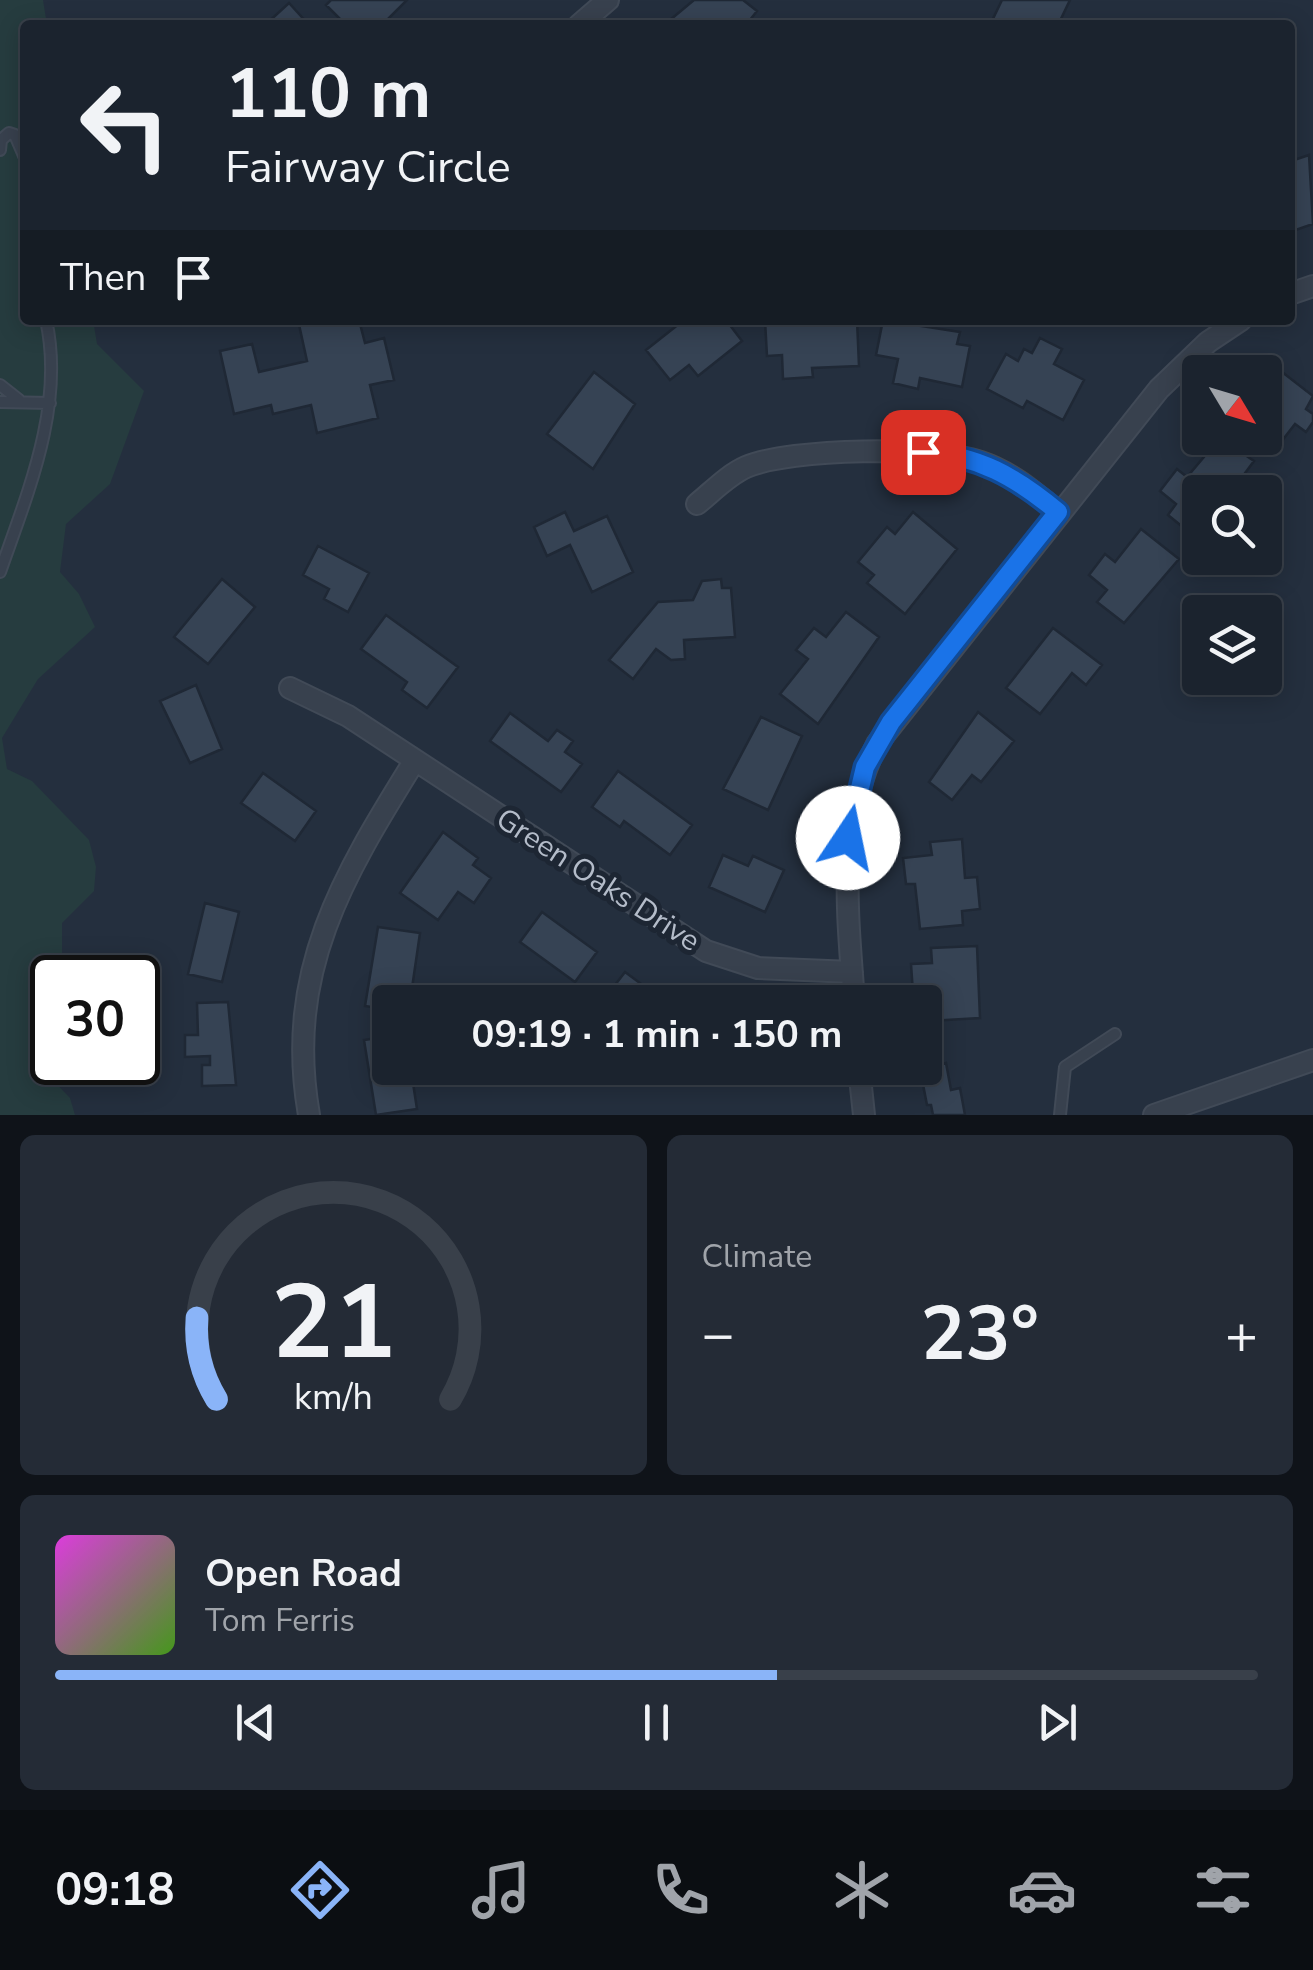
<!DOCTYPE html>
<html lang="en">
<head>
<meta charset="utf-8">
<style>
	:root { --surface:#1b232e; --page:#242b36; --text:#f1f3f6; --muted:#a0a4aa; --line:#39404a; --accent:#8ab4f8 }
	body { margin:0; font-family:"Nunito Sans",sans-serif; background:var(--page); color:var(--text); height:100vh; display:flex; flex-direction:column; font-size:38px; white-space:nowrap }
	* { box-sizing:border-box; margin:0 }
	p { font-size:32px; color:var(--muted) }
	.icon { flex:none; width:55px; height:55px; fill:none; stroke:currentColor; stroke-width:2; stroke-linecap:round; stroke-linejoin:round }
	.map { position:relative; height:1115px; overflow:hidden }
	.side { display:flex; flex-direction:column; gap:20px; padding:20px; background:#0f1319; flex:1 }
	.side>* { flex:none }
	.guide { position:absolute; left:20px; top:20px; width:1275px; height:305px; border-radius:10px; box-shadow:0 5px 25px #0003,0 0 0 2px var(--line); background:#1b232e; color:var(--text); overflow:hidden }
	.needle { width:65px; rotate:128deg }
	.buttons { position:absolute; left:1182px; top:355px; display:grid; gap:20px }
	.buttons a { display:grid; place-items:center; width:100px; height:100px; border-radius:10px; background:var(--surface); box-shadow:0 5px 25px #0003,0 0 0 2px var(--line); font-size:50px }
	.speed { position:absolute; left:30px; top:955px; display:flex; gap:20px; font-size:50px; font-weight:700; text-align:center }
	.speed>* { display:grid; place-content:center; width:130px; height:130px; border-radius:50%; background:var(--surface); box-shadow:0 5px 25px #0003,0 0 0 2px var(--line); line-height:1 }
	.speed .limit { border:5px solid #111; border-radius:15px; background:#fff; color:#111 }
	.pin { position:absolute; display:grid; place-items:center; width:85px; height:85px; color:#fff; margin:-42px; border-radius:20px; box-shadow:0 5px 15px #0006 }
	.me { position:absolute; width:110px; margin:-55px; rotate:11deg; stroke-linejoin:round; filter:drop-shadow(0 0 8px #0008) }
	.turn { display:flex; align-items:center; gap:35px; height:210px; padding:0 40px; font-size:45px }
	.turn .icon { width:130px; height:130px; stroke-width:2.5 }
	.turn b { display:block; font-size:70px; line-height:85px }
	.then { display:flex; align-items:center; height:95px; padding:0 40px; background:#0003; gap:20px; font-size:38px }
	.big { font-size:75px; font-weight:700; line-height:1.1 }
	.side .card { flex:1; display:flex; flex-direction:column; justify-content:center; gap:15px; min-width:0; padding:0 35px; border-radius:15px; background:var(--page) }
	.side .dial { align-items:center; gap:0 }
	.dial svg { height:260px; overflow:visible; fill:none; stroke:var(--line); stroke-width:7; stroke-linecap:round; text-anchor:middle }
	.dial text { fill:var(--text); stroke:none }
	.song { display:flex; align-items:center; gap:30px }
	.cover { width:120px; height:120px; border-radius:15px; background:linear-gradient(135deg,hsl(300 70% 55%),hsl(100 70% 35%)) }
	.played { height:10px; border-radius:5px; background:linear-gradient(90deg,var(--accent) 60%,var(--line) 60%) }
	.keys { display:flex; justify-content:space-around; direction:ltr }
	.heat { display:flex; justify-content:space-between; align-items:center; font-size:55px; direction:ltr }
	.side .tiles { flex:1; display:grid; gap:20px; grid-template-columns:1fr 1fr }
	.card:last-child { grid-column:span 2 }
	.trip { position:absolute; left:372px; top:985px; width:570px; height:100px; border-radius:10px; background:var(--surface); box-shadow:0 5px 25px #0003,0 0 0 2px var(--line); font-weight:700; line-height:100px; text-align:center }
	.dock { display:flex; height:160px; justify-content:space-around; align-items:center; background:#0b0e12; color:var(--muted) }
	.dock .icon { width:70px; height:70px }
	.dock .selected { color:var(--accent) }
	.dock b { font-size:45px; color:var(--text) }
	.map>svg:first-child { display:block }
	.green { fill:#263c3f }
	.building { fill:#364354; stroke:#1f2835; stroke-width:2.5 }
	.lines { fill:none; stroke-linecap:round; stroke-linejoin:round }
	.service-casing { stroke:#414a57; stroke-width:14 }
	.minor-casing { stroke:#414a57; stroke-width:24 }
	.service { stroke:#38414e; stroke-width:10 }
	.minor { stroke:#38414e; stroke-width:20 }
	.route-casing { stroke:#114b97; stroke-width:25 }
	.route { stroke:#1a73e8; stroke-width:18 }
	.labels { text-anchor:middle; dominant-baseline:central; stroke-width:10; stroke-linejoin:round; paint-order:stroke }
	.street-label { font-size:30px; fill:#b4bcc9; stroke:#1d2633 }
</style>
</head>
<body>
<div class="map">
<svg width="1313" height="1115" viewBox="0 0 1313 1115">
	<rect width="100%" height="100%" fill="#242f3e"/>
	<path class="green" d="M0,0H43L47,25H25V320H93L97,344L144,391L110,484L66,524L60,572L79,594L95,627L38,679L2,738L7,769L32,781L89,840L96,867L94,891L62,923V977L52,978V1012L40,1053L45,1072L70,1098L75,1115H0Z"/>
	<path class="building" d="M331,0H407L382,25H346L326,5Z
		M694,0H743L757,11L746,25H664Z
		M1002,0H1070L1058,25H990Z
		M289,3L309,25H265Z
		M1309,155L1313,224L1290,232V175L1295,174L1291,161Z
		M298,320H359L365,343L384,338L394,380L370,385L378,418L317,433L311,405L273,414L271,405L234,414L220,351L252,344L259,372L307,361Z
		M684,320H726L742,341L698,376L689,365L670,380L646,350Z
		M765,320H857L859,366L812,368L813,377L783,379L782,355L767,356Z
		M883,320L960,332L957,344L970,346L962,387L920,378L918,389L893,383L898,359L876,355Z
		M1040,338L1062,349L1054,364L1084,380L1063,420L1027,401L1023,408L987,389L1006,354L1018,361L1024,349L1032,353Z
		M1273,365L1313,396L1306,409L1313,414V422L1306,432L1295,424L1271,455L1248,438H1265V375Z
		M594,372L635,404L593,469L547,434Z
		M1220,438L1254,461L1231,492H1200V531L1195,537L1168,515L1176,504L1160,491L1177,469L1187,477Z
		M565,512L574,531L607,516L633,572L592,592L570,545L547,556L534,527Z
		M913,512L957,549L905,614L867,583L874,575L858,562L887,527L895,534Z
		M1141,529L1179,559L1124,623L1097,602L1107,590L1089,575L1105,554L1115,562Z
		M318,546L369,573L348,612L324,599L329,589L303,575Z
		M222,579L255,607L208,664L174,637Z
		M721,579L722,588H731L735,637L684,640L685,659L671,660L656,649L633,679L609,660L658,602L693,600L702,581Z
		M846,612L879,637L818,724L780,694L808,659L796,650L814,628L826,637Z
		M386,615L458,667L427,708L402,690L407,682L361,649Z
		M1053,628L1102,665L1086,685L1072,673L1040,714L1006,688Z
		M196,685L222,749L190,763L160,701Z
		M978,712L1014,741L981,782L972,775L952,800L929,782Z
		M510,713L548,741L557,730L573,741L565,752L582,764L561,792L490,741Z
		M761,717L802,736L768,810L723,789Z
		M618,771L692,825L670,855L624,821L620,827L592,807Z
		M263,773L316,811L295,841L241,803Z
		M443,832L478,858L473,865L491,878L474,903L458,892L438,920L400,893Z
		M962,839L965,878L977,877L980,909L962,911L963,925L920,929L915,884H906L903,858L932,855L930,842Z
		M723,855L748,866L753,856L784,870L765,912L709,887Z
		M205,903L239,912L222,982L188,974Z
		M542,912L597,952L575,982L520,942Z
		M378,927L420,933L410,1002H390V1010L365,1006Z
		M977,946L980,1018L929,1021L928,993H913L911,964L932,963L931,948Z
		M625,972L648,989L645,993L658,1002H602Z
		M228,1002L236,1085L202,1086V1065H210V1056L185,1057V1035H198L197,1003Z
		M390,1036V1068H437L439,1080L413,1083L417,1109L376,1115L364,1040Z
		M946,1063L951,1090L960,1088L965,1115H933L931,1105H927L920,1069Z
		M760,1068H796L797,1078L761,1081Z"/>
	<g class="lines">
		<defs>
			<path id="service" d="M0,150L1,140L9,133L15,135L25,158
				M0,385L19,400
				M0,402L50,403
				M0,572C28,492 65,405 46,320
				M1060,1115L1065,1067L1115,1034"/>
			<path id="minor" d="M579,25L608,0
				M1290,294L1313,286
				M697,504C713,491 728,475 746,467C791,448 935,446 981,462C1011,472 1034,492 1058,512
				M290,688L348,716L706,951L758,968L852,972
				M854,1002C848,914 836,826 877,744L1159,389L1208,342L1241,320
				M859,1068L864,1115
				M309,1115C284,972 343,876 415,760
				M1154,1115L1313,1060"/>
		</defs>
		<use href="#service" class="service-casing"/>
		<use href="#minor" class="minor-casing"/>
		<use href="#service" class="service"/>
		<use href="#minor" class="minor"/>
	</g>
	<g class="lines">
		<defs>
			<path id="route" d="M848,838L865,767L891,722L1058,512C1016,477 978,455 923,452"/>
		</defs>
		<use href="#route" class="route-casing"/>
		<use href="#route" class="route"/>
	</g>
	<g class="labels">
		<g class="street-label">
			<text transform="translate(598 880) rotate(33)">Green Oaks Drive</text>
		</g>
	</g>
</svg>
<div class="buttons">
<a><svg class="needle" viewBox="-14 -14 28 28"><path d="M0-13l5 13h-10z" fill="#e53935"/><path d="M0 13l5-13h-10z" fill="#a0a4aa"/></svg></a>
<a><svg class="icon" aria-label="search" viewBox="0 0 24 24"><circle cx="10" cy="10" r="6"/><path d="M15 15l6 6"/></svg></a>
<a><svg class="icon" aria-label="layers" viewBox="0 0 24 24"><path d="M12 4l9 5-9 5-9-5zM3 14l9 5 9-5"/></svg></a>
</div>
<div class="speed"><div class="limit">30</div></div>
<div class="pin" style="left:923px;top:452px;background:#d93025"><svg class="icon" aria-label="arrive" viewBox="0 0 24 24"><path d="M6 21V4h12l-3 4 3 4H6"/></svg></div>
<svg class="me" style="left:848px;top:838px" viewBox="-20 -20 40 40"><circle r="19" fill="#fff"/><path d="M0-13L10 11 0 6-10 11z" fill="#1a73e8"/></svg>
<div class="trip">09:19 · 1 min · 150 m</div>
<div class="guide">
<div class="turn"><svg class="icon" aria-label="left" viewBox="0 0 24 24"><path d="M17 20v-9H6M10 6l-5 5 5 5"/></svg><div><b>110 m</b>Fairway Circle</div></div>
<div class="then">Then<svg class="icon" aria-label="arrive" viewBox="0 0 24 24"><path d="M6 21V4h12l-3 4 3 4H6"/></svg></div>
</div>
</div>
<section class="side">
<div class="tiles">
<div class="card dial"><svg viewBox="0 0 100 80">
<path d="M14 69A42 42 0 1 1 86 69"/>
<path d="M14 69A42 42 0 0 1 8 44" stroke="#8ab4f8"/>
<text x="50" y="56" font-size="32" font-weight="700">21</text>
<text x="50" y="72" font-size="11">km/h</text>
</svg></div>
<div class="card"><p>Climate</p>
<div class="heat"><a>−</a><b class="big">23°</b><a>+</a></div>
</div>
<div class="card">
<div class="song"><i class="cover"></i><div><b>Open Road</b><p>Tom Ferris</p></div></div>
<div class="played"></div>
<div class="keys"><svg class="icon" aria-label="previous" viewBox="0 0 24 24"><path d="M18 5L8 12l10 7zM5 5v14"/></svg><svg class="icon" aria-label="pause" viewBox="0 0 24 24"><path d="M8 5v14M16 5v14"/></svg><svg class="icon" aria-label="next" viewBox="0 0 24 24"><path d="M6 5l10 7-10 7zM19 5v14"/></svg></div>
</div>
</div>
</section>
<nav class="dock">
<b>09:18</b>
<svg class="icon selected" aria-label="directions" viewBox="0 0 24 24"><path d="M12 3l9 9-9 9-9-9zM9 14v-3h6M13 9l2 2-2 2"/></svg>
<svg class="icon" aria-label="music" viewBox="0 0 24 24"><path d="M9 18V5l10-2v13"/><circle cx="6" cy="18" r="3"/><circle cx="16" cy="16" r="3"/></svg>
<svg class="icon" aria-label="phone" viewBox="0 0 24 24"><path d="M5 4h4l2 5-3 2q2 4 5 5l2-3 5 2v4C11 20 4 13 5 4z"/></svg>
<svg class="icon" aria-label="climate" viewBox="0 0 24 24"><path d="M12 3v18M4 7l16 10M4 17L20 7"/></svg>
<svg class="icon" aria-label="car" viewBox="0 0 24 24"><path d="M5 17H2v-5l4-1 3-4h7l3 4 3 1v5h-3M9 17h6M6 11h13"/><circle cx="7" cy="17" r="2"/><circle cx="17" cy="17" r="2"/></svg>
<svg class="icon" aria-label="filters" viewBox="0 0 24 24"><path d="M4 7h16M4 17h16"/><circle cx="9" cy="7" r="2"/><circle cx="15" cy="17" r="2"/></svg>
</nav>
</body>
</html>
